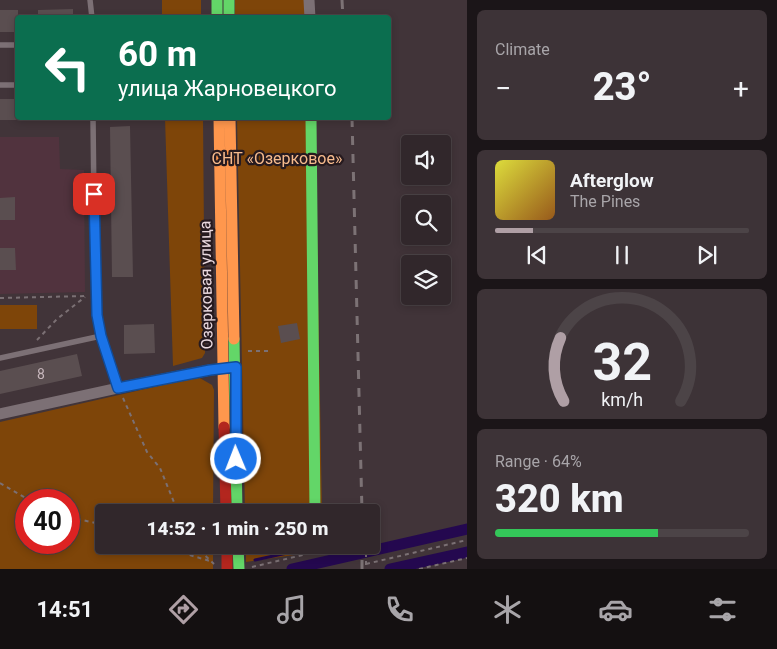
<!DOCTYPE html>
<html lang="en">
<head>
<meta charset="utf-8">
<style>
	:root { --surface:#31272b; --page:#3d3337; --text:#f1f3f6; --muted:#a8a5a9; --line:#4c4447; --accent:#af9fa5 }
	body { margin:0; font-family:Roboto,sans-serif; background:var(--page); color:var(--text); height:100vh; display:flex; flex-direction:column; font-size:19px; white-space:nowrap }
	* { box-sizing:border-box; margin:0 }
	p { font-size:16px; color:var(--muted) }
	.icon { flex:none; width:28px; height:28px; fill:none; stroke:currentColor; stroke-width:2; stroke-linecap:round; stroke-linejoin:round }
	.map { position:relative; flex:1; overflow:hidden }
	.details { display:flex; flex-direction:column; gap:10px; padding:10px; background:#1b1518; width:310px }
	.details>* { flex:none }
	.top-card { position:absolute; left:15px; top:15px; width:376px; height:105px; border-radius:5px; box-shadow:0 2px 8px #0003,0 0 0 1px var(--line); background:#0b6e4f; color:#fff; overflow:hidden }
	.tools { position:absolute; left:401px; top:135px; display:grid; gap:10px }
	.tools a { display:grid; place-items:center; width:50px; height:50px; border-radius:5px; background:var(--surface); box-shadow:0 2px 8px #0003,0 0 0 1px var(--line); font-size:25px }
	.speed { position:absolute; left:15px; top:489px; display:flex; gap:10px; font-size:25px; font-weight:700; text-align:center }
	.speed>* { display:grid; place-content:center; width:65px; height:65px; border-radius:50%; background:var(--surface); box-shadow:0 2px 8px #0003,0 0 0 1px var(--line); line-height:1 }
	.speed .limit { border:8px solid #d22; background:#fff; color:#111 }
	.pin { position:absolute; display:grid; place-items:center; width:42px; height:42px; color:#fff; margin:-21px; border-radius:10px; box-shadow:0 2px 8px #0006 }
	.me { position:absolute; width:55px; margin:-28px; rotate:359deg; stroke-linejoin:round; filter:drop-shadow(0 0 4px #0008) }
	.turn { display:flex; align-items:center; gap:18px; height:105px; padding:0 20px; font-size:22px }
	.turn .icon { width:65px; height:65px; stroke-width:2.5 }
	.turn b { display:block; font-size:35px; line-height:42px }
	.big { font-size:38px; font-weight:800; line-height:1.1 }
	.details .card { flex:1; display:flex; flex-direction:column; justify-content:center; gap:8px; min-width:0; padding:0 18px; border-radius:8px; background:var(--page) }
	.details .dial { align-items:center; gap:0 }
	.dial svg { height:130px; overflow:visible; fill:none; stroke:var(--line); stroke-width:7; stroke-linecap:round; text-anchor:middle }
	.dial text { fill:var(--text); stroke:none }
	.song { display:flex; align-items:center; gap:15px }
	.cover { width:60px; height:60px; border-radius:8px; background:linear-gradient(135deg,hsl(60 70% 55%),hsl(30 70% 35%)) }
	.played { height:5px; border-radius:2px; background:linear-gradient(90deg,var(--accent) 15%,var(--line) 15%) }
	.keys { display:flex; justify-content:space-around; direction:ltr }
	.heat { display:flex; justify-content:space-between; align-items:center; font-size:28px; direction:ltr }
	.charge { height:8px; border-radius:4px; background:linear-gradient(90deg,#34c759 64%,var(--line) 0) }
	.trip { position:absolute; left:95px; top:504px; width:285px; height:50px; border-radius:5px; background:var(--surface); box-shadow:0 2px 8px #0003,0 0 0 1px var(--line); font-weight:800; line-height:50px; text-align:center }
	.dock { display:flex; height:80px; justify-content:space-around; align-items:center; background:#141011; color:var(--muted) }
	.dock .icon { width:35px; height:35px }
	.dock .active { color:var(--accent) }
	.dock b { font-size:22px; color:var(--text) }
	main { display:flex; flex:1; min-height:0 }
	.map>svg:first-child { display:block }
	.built { fill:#51333e }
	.green { fill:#7e4509; fill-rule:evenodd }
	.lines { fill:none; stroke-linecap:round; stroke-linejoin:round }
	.stream { stroke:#24084f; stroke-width:3 }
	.canal { stroke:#24084f; stroke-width:11 }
	.building { fill:#5a4e50 }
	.path { stroke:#7b7074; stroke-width:2; stroke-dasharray:4 4; stroke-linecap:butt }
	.lane { stroke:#7c7075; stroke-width:5.5 }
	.street { stroke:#7c7075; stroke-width:11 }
	.fast { stroke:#63d668; stroke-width:11 }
	.slow { stroke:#ff974d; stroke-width:11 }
	.jam { stroke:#b3261e; stroke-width:11 }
	.rail { stroke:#7c7275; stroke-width:3; stroke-dasharray:9 9; stroke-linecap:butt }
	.route-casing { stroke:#114b97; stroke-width:12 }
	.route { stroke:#1a73e8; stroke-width:9 }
	.labels { text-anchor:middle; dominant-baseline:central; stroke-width:4.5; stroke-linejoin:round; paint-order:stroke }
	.number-label { font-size:14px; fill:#c6b6bb }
	.park-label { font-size:16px; fill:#f7bb8d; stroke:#261a1f }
	.street-label { font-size:16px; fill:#ead9df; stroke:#261a1f }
</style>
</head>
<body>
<main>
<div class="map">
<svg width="467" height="569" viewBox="0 0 467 569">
	<rect width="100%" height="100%" fill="#413439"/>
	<path class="built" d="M0,137H59L60,169L84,170L85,292L0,294Z"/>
	<path class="green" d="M162,0H201V17H162Z
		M235,0H314V17H235Z
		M165,118H203L205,353L202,358L173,366Z
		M237,118H315L322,512H245Z
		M0,305H37V329H0Z
		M198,377L212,385L214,390L213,512H104V545H213V569H0V422ZM26,500H69V542H26Z
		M246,545H322V551L246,562Z"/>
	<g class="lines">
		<path class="stream" d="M255,560L324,545"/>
		<path class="canal" d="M292,569L467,529
			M390,569L467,552"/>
	</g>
	<path class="building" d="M73,9V18H38V10Z
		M0,10H18V32H0Z
		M0,99H18V120H0Z
		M130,126L133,277H112L110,127Z
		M15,197V220H0V198Z
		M0,248H15L16,270H0Z
		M297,323L300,339L281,343L278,326Z
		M154,324L155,353L124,354V325Z
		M77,354L82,376L0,394V371Z"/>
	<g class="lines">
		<path class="path" d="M0,298L87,296
			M37,340L57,319L85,297
			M248,351H268
			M123,398L147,452L160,468L178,512
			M0,483L29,500
			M69,517L104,525
			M371,541L375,540
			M168,545L186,554L210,561
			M194,545L214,564
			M315,545V552
			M366,545V569
			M366,564L467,540
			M252,567L345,545
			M419,569L467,558"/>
		<path class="lane" d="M90,0L92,18
			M0,45H18
			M0,85H18
			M93,118L95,289L97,315L101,336
			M0,358L101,336L118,388"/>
		<path class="street" d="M309,0L310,18
			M0,414L118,388L210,370L231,368"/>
		<path class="fast" d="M217,0V18
			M229,0V18
			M311,118L315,512
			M234,339L237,512
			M238,545L239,569"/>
		<path class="slow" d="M219,118L224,427
			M230,118L234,339"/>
		<path class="jam" d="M224,427L226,512
			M227,545V569"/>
		<path class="rail" d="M342,0L343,18
			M352,118L362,512
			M362,569V545"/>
	</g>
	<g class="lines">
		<defs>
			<path id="route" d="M94,194L97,315L101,336L118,388L210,370L236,367V459"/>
		</defs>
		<use href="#route" class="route-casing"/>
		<use href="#route" class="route"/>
	</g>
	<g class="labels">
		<g class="number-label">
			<text x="41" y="374">8</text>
		</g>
		<g class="park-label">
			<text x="277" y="158">СНТ «Озерковое»</text>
		</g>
		<g class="street-label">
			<text transform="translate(206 285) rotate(-91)">Озерковая улица</text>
		</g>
	</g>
</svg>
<div class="tools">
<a><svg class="icon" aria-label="sound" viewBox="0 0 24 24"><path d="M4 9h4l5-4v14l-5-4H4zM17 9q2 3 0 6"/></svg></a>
<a><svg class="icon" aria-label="search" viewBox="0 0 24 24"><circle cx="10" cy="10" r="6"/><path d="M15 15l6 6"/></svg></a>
<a><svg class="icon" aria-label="layers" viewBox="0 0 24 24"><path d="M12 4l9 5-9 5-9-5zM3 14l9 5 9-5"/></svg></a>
</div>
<div class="speed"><div class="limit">40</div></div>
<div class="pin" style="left:94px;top:194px;background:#d93025"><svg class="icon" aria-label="arrive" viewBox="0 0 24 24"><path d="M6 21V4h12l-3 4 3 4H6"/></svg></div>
<svg class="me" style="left:236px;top:459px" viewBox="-20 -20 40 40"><circle r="17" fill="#1a73e8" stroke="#fff" stroke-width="3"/><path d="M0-11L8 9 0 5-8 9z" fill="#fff"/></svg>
<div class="trip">14:52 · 1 min · 250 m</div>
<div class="top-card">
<div class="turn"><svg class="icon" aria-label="left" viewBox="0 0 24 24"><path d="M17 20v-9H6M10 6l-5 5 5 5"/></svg><div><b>60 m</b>улица Жарновецкого</div></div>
</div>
</div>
<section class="details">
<div class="card"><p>Climate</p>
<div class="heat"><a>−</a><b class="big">23°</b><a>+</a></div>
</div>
<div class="card">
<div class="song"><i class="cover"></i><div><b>Afterglow</b><p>The Pines</p></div></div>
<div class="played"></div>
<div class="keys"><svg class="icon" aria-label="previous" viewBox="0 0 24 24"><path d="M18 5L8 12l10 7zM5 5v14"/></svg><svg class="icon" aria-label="pause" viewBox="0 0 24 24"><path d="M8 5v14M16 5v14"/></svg><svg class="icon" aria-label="next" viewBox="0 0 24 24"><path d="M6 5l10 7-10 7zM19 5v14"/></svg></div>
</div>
<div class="card dial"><svg viewBox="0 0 100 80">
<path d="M14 69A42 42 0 1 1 86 69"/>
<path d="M14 69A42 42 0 0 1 12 30" stroke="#af9fa5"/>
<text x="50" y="56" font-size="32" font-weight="700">32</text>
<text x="50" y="72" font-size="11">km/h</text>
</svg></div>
<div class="card"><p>Range · 64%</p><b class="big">320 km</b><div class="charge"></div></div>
</section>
</main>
<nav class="dock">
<b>14:51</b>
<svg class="icon active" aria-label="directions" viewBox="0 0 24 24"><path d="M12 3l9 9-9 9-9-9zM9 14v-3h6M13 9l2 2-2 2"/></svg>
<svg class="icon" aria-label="music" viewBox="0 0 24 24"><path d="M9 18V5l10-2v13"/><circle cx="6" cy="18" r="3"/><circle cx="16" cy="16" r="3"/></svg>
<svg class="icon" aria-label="phone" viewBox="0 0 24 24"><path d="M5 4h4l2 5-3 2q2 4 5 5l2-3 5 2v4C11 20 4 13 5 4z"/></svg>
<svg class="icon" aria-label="climate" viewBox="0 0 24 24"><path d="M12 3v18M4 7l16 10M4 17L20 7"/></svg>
<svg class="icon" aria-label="car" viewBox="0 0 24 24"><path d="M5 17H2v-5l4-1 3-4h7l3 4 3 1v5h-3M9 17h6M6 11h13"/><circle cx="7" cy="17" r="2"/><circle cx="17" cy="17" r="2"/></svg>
<svg class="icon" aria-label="filters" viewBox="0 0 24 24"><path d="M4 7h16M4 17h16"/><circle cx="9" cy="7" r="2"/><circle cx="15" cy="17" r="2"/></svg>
</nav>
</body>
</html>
